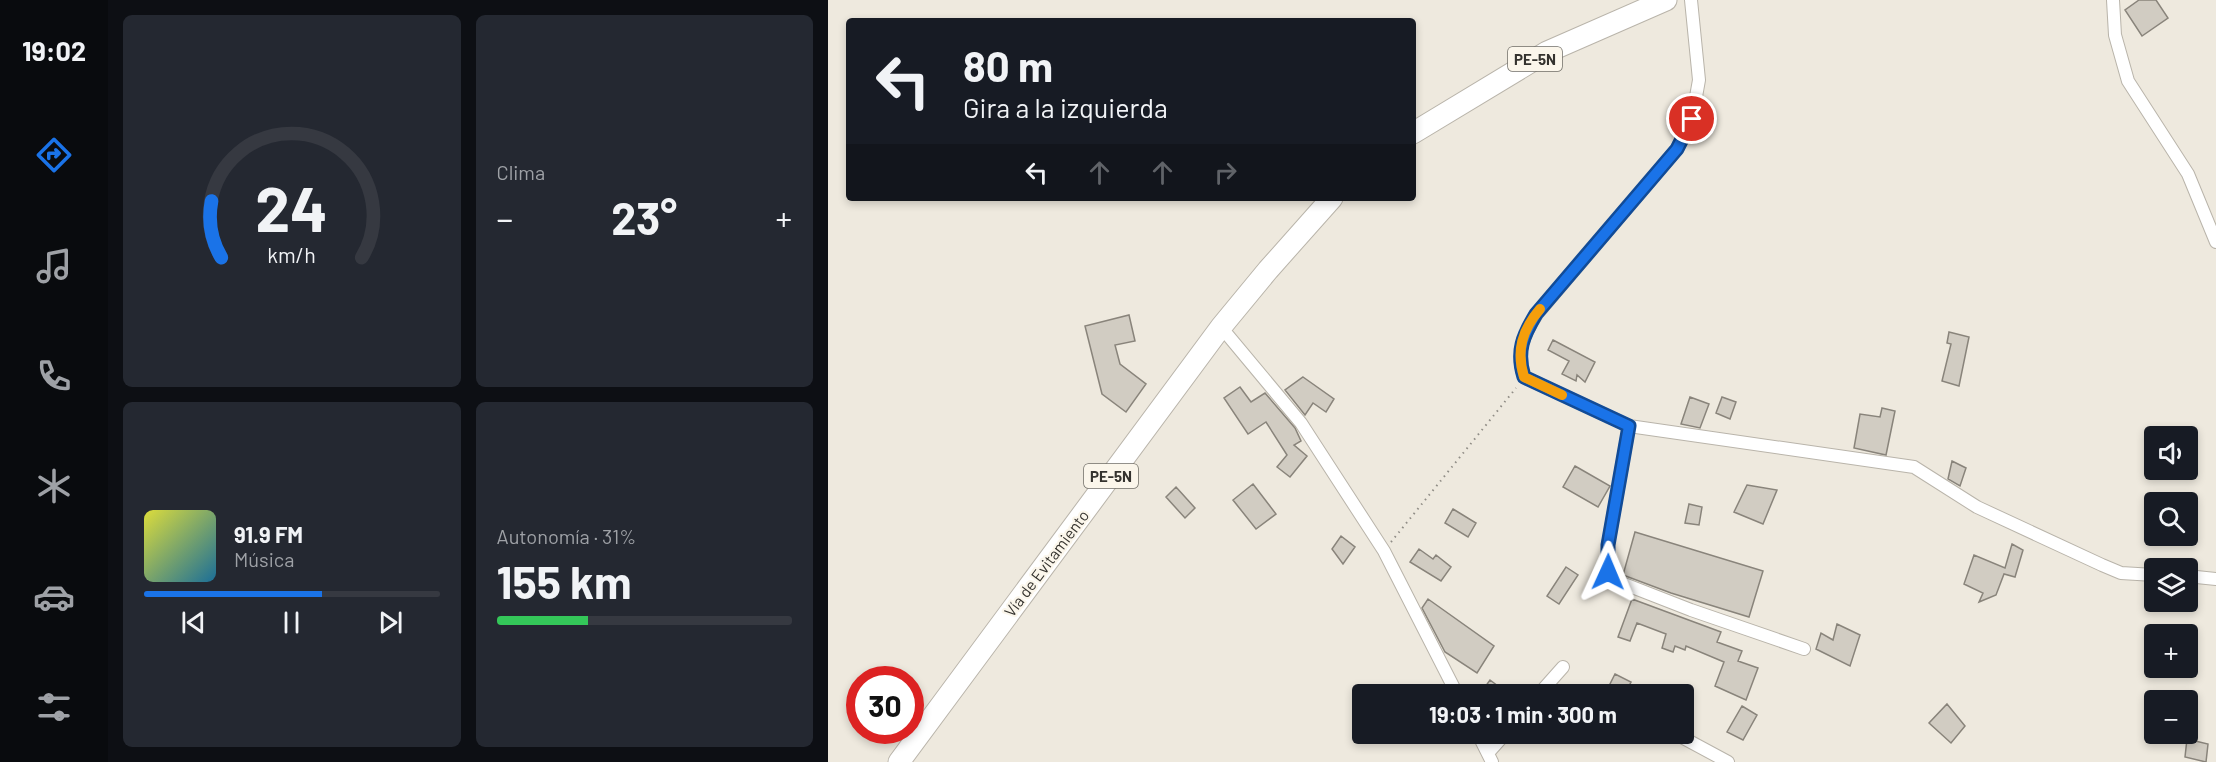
<!DOCTYPE html>
<html lang="es">
<head>
<meta charset="utf-8">
<style>
	:root { --surface:#171b24; --page:#242831; --text:#f1f3f6; --muted:#9ea1a6; --line:#363941; --accent:#1a73e8 }
	body { margin:0; font-family:Barlow,sans-serif; background:var(--page); color:var(--text); height:100vh; display:flex; flex-direction:column; font-size:22px; white-space:nowrap }
	* { box-sizing:border-box; margin:0 }
	p { font-size:20px; color:var(--muted) }
	.icon { flex:none; width:33px; height:33px; fill:none; stroke:currentColor; stroke-width:2; stroke-linecap:round; stroke-linejoin:round }
	.map { position:relative; flex:1; overflow:hidden }
	.side { display:flex; flex-direction:column; gap:15px; padding:15px; background:#0d0f14; width:720px }
	.side>* { flex:none }
	.banner { position:absolute; left:18px; top:18px; width:570px; height:183px; border-radius:6px; box-shadow:0 3px 9px #0003; background:#171b24; color:var(--text); overflow:hidden }
	.tools { position:absolute; left:1316px; top:426px; display:grid; gap:12px }
	.tools a { display:grid; place-items:center; width:54px; height:54px; border-radius:6px; background:var(--surface); box-shadow:0 3px 9px #0003; font-size:30px }
	.speed { position:absolute; left:18px; top:666px; display:flex; gap:12px; font-size:30px; font-weight:700; text-align:center }
	.speed>* { display:grid; place-content:center; width:78px; height:78px; border-radius:50%; background:var(--surface); box-shadow:0 3px 9px #0003; line-height:1 }
	.speed .limit { border:9px solid #d22; background:#fff; color:#111 }
	.pin { position:absolute; display:grid; place-items:center; width:51px; height:51px; color:#fff; margin:-26px; border:3px solid #fff; border-radius:50%; box-shadow:0 2px 6px #0007 }
	.me { position:absolute; width:66px; margin:-33px; rotate:1deg; stroke-linejoin:round; filter:drop-shadow(0 0 4px #0008) }
	.turn { display:flex; align-items:center; gap:21px; height:126px; padding:0 18px; font-size:27px }
	.turn .icon { width:78px; height:78px; stroke-width:2.5 }
	.turn b { display:block; font-size:42px; line-height:51px }
	.lanes { display:flex; align-items:center; height:57px; padding:0 18px; background:#0003; justify-content:center; gap:30px; direction:ltr }
	.lanes .off { opacity:.35 }
	.big { font-size:45px; font-weight:700; line-height:1.1 }
	.side .widget { flex:1; display:flex; flex-direction:column; justify-content:center; gap:9px; min-width:0; padding:0 21px; border-radius:9px; background:var(--page) }
	.side .dial { align-items:center; gap:0 }
	.dial svg { height:156px; overflow:visible; fill:none; stroke:var(--line); stroke-width:7; stroke-linecap:round; text-anchor:middle }
	.dial text { fill:var(--text); stroke:none }
	.song { display:flex; align-items:center; gap:18px }
	.cover { width:72px; height:72px; border-radius:9px; background:linear-gradient(135deg,hsl(60 70% 55%),hsl(200 70% 35%)) }
	.played { height:6px; border-radius:3px; background:linear-gradient(90deg,var(--accent) 60%,var(--line) 60%) }
	.keys { display:flex; justify-content:space-around; direction:ltr }
	.heat { display:flex; justify-content:space-between; align-items:center; font-size:33px; direction:ltr }
	.charge { height:9px; border-radius:4px; background:linear-gradient(90deg,#34c759 31%,var(--line) 0) }
	.side .tiles { flex:1; display:grid; gap:15px; grid-template-columns:repeat(2,1fr) }
	.trip { position:absolute; left:524px; top:684px; width:342px; height:60px; border-radius:6px; background:var(--surface); box-shadow:0 3px 9px #0003; font-weight:700; line-height:60px; text-align:center }
	main { display:flex; flex:1; min-height:0 }
	.tabs { display:flex; flex-direction:column; width:108px; justify-content:space-around; align-items:center; background:#090b0e; color:var(--muted) }
	.tabs .icon { width:42px; height:42px }
	.tabs .selected { color:var(--accent) }
	.tabs b { font-size:27px; color:var(--text) }
	.map>svg:first-child { display:block }
	.building { fill:#d1ccc2; stroke:#89847b; stroke-width:1.5 }
	.lines { fill:none; stroke-linecap:round; stroke-linejoin:round }
	.street-casing { stroke:#b9b4aa; stroke-width:14 }
	.highway-casing { stroke:#b9b4aa; stroke-width:23 }
	.path { stroke:#908d86; stroke-width:2; stroke-dasharray:1.5 4.5; stroke-linecap:butt }
	.street { stroke:#fff; stroke-width:12 }
	.highway { stroke:#fff; stroke-width:21 }
	.route-casing { stroke:#114b97; stroke-width:15 }
	.route { stroke:#1a73e8; stroke-width:10 }
	.slow { stroke:#f59e0b; stroke-width:10 }
	.labels { text-anchor:middle; dominant-baseline:central; stroke-width:4.5; stroke-linejoin:round; paint-order:stroke }
	.shield { fill:#fbf6eb; stroke:#706e67; stroke-width:1.5 }
	.shield-label { font-size:15px; font-weight:bold; fill:#35332f }
	.street-label { font-size:16px; fill:#35332f; stroke:#fbf6eb }
</style>
</head>
<body>
<main>
<nav class="tabs">
<b>19:02</b>
<svg class="icon selected" aria-label="directions" viewBox="0 0 24 24"><path d="M12 3l9 9-9 9-9-9zM9 14v-3h6M13 9l2 2-2 2"/></svg>
<svg class="icon" aria-label="music" viewBox="0 0 24 24"><path d="M9 18V5l10-2v13"/><circle cx="6" cy="18" r="3"/><circle cx="16" cy="16" r="3"/></svg>
<svg class="icon" aria-label="phone" viewBox="0 0 24 24"><path d="M5 4h4l2 5-3 2q2 4 5 5l2-3 5 2v4C11 20 4 13 5 4z"/></svg>
<svg class="icon" aria-label="climate" viewBox="0 0 24 24"><path d="M12 3v18M4 7l16 10M4 17L20 7"/></svg>
<svg class="icon" aria-label="car" viewBox="0 0 24 24"><path d="M5 17H2v-5l4-1 3-4h7l3 4 3 1v5h-3M9 17h6M6 11h13"/><circle cx="7" cy="17" r="2"/><circle cx="17" cy="17" r="2"/></svg>
<svg class="icon" aria-label="filters" viewBox="0 0 24 24"><path d="M4 7h16M4 17h16"/><circle cx="9" cy="7" r="2"/><circle cx="15" cy="17" r="2"/></svg>
</nav>
<section class="side">
<div class="tiles">
<div class="widget dial"><svg viewBox="0 0 100 80">
<path d="M14 69A42 42 0 1 1 86 69"/>
<path d="M14 69A42 42 0 0 1 9 40" stroke="#1a73e8"/>
<text x="50" y="56" font-size="32" font-weight="700">24</text>
<text x="50" y="72" font-size="11">km/h</text>
</svg></div>
<div class="widget"><p>Clima</p>
<div class="heat"><a>−</a><b class="big">23°</b><a>+</a></div>
</div>
<div class="widget">
<div class="song"><i class="cover"></i><div><b>91.9 FM</b><p>Música</p></div></div>
<div class="played"></div>
<div class="keys"><svg class="icon" aria-label="previous" viewBox="0 0 24 24"><path d="M18 5L8 12l10 7zM5 5v14"/></svg><svg class="icon" aria-label="pause" viewBox="0 0 24 24"><path d="M8 5v14M16 5v14"/></svg><svg class="icon" aria-label="next" viewBox="0 0 24 24"><path d="M6 5l10 7-10 7zM19 5v14"/></svg></div>
</div>
<div class="widget"><p>Autonomía · 31%</p><b class="big">155 km</b><div class="charge"></div></div>
</div>
</section>
<div class="map">
<svg width="1388" height="762" viewBox="0 0 1388 762">
	<rect width="100%" height="100%" fill="#eee9de"/>
	<path class="building" d="M1311,0H1328L1340,18L1314,36L1297,10Z
		M301,315L307,341L287,345L292,364L318,384L298,412L274,394L257,326Z
		M1121,332L1141,337L1131,386L1114,381L1123,344L1119,343Z
		M725,340L767,362L757,382L749,375L748,381L734,374L741,361L720,350Z
		M475,377L506,399L498,412L485,403L477,415L457,390Z
		M412,387L423,402L437,393L467,428L473,441L466,445L479,456L462,477L449,467L459,455L438,422L420,434L396,398Z
		M862,397L881,404L872,428L853,424Z
		M894,397L908,402L902,419L888,413Z
		M1054,408L1067,411L1058,455L1026,448L1032,414L1052,417Z
		M1124,461L1138,468L1132,486L1120,479Z
		M747,466L782,486L770,507L735,487Z
		M425,484L448,514L428,529L405,500Z
		M919,485L949,490L935,524L906,512Z
		M348,487L367,508L357,518L338,497Z
		M861,504L874,507L871,525L857,523Z
		M625,509L648,523L640,537L617,523Z
		M807,532L935,571L921,617L843,593L795,575Z
		M513,536L527,547L515,564L504,549Z
		M1184,544L1195,550L1187,577L1176,574L1168,595L1151,602L1155,593L1136,584L1146,555L1177,568Z
		M591,549L605,559L608,555L623,567L613,581L582,562Z
		M738,567L750,575L731,604L719,596Z
		M600,599L666,646L649,673L617,652L594,608Z
		M804,599L893,632L889,642L914,651L910,661L930,668L918,700L887,686L896,662L858,646L857,650L847,646L845,652L834,648L838,634L809,623L802,641L790,637Z
		M1009,624L1032,635L1022,666L988,649L993,633L1005,640Z
		M787,674L803,682L797,694L781,686Z
		M662,680L670,686L681,694H652Z
		M1119,704L1137,726L1123,743L1101,723Z
		M914,706L929,715L915,740L899,732Z
		M1359,739L1380,744L1378,762L1357,757Z"/>
	<g class="lines">
		<defs>
			<path id="street" d="M863,0L871,80L864,119L849,149L709,314C695,336 688,351 696,377L801,426L1086,467L1149,507L1274,565L1293,573L1326,575
				M1285,0L1287,35L1300,81L1360,174L1388,242
				M393,327L473,423L556,551L629,694
				M801,426L780,545V572L786,580L863,610L976,649
				M1359,576L1388,579
				M711,694L735,667
				M650,734L664,762
				M848,734L900,762
				M660,753L677,734"/>
			<path id="highway" d="M585,133L719,52L838,0
				M71,762L393,327L440,270L504,198"/>
		</defs>
		<use href="#street" class="street-casing"/>
		<use href="#highway" class="highway-casing"/>
		<path class="path" d="M563,542L688,388"/>
		<use href="#street" class="street"/>
		<use href="#highway" class="highway"/>
	</g>
	<g class="lines">
		<defs>
			<path id="route" d="M780,572V545L801,426L696,377C688,351 695,336 708,314L849,149L864,119"/>
		</defs>
		<use href="#route" class="route-casing"/>
		<use href="#route" class="route"/>
		<path class="slow" d="M712,309C694,330 688,351 696,377L734,395"/>
	</g>
	<g class="labels">
		<g class="shield">
			<rect x="680" y="47" width="54" height="24" rx="4.5"/>
			<rect x="256" y="464" width="54" height="24" rx="4.5"/>
		</g>
		<g class="shield-label">
			<text x="707" y="59">PE-5N</text>
			<text x="283" y="476">PE-5N</text>
		</g>
		<g class="street-label">
			<text transform="translate(218 563) rotate(-53)">Vía de Evitamiento</text>
		</g>
	</g>
</svg>
<div class="tools">
<a><svg class="icon" aria-label="sound" viewBox="0 0 24 24"><path d="M4 9h4l5-4v14l-5-4H4zM17 9q2 3 0 6"/></svg></a>
<a><svg class="icon" aria-label="search" viewBox="0 0 24 24"><circle cx="10" cy="10" r="6"/><path d="M15 15l6 6"/></svg></a>
<a><svg class="icon" aria-label="layers" viewBox="0 0 24 24"><path d="M12 4l9 5-9 5-9-5zM3 14l9 5 9-5"/></svg></a>
<a>+</a>
<a>−</a>
</div>
<div class="speed"><div class="limit">30</div></div>
<div class="pin" style="left:864px;top:119px;background:#d93025"><svg class="icon" aria-label="arrive" viewBox="0 0 24 24"><path d="M6 21V4h12l-3 4 3 4H6"/></svg></div>
<svg class="me" style="left:780px;top:572px" viewBox="-20 -20 40 40"><path d="M0-17L14 15 0 8-14 15z" fill="#1a73e8" stroke="#fff" stroke-width="4"/></svg>
<div class="trip">19:03 · 1 min · 300 m</div>
<div class="banner">
<div class="turn"><svg class="icon" aria-label="left" viewBox="0 0 24 24"><path d="M17 20v-9H6M10 6l-5 5 5 5"/></svg><div><b>80 m</b>Gira a la izquierda</div></div>
<div class="lanes"><svg class="icon" aria-label="left" viewBox="0 0 24 24"><path d="M17 20v-9H6M10 6l-5 5 5 5"/></svg><svg class="icon off" aria-label="ahead" viewBox="0 0 24 24"><path d="M12 20V5M6 11l6-6 6 6"/></svg><svg class="icon off" aria-label="ahead" viewBox="0 0 24 24"><path d="M12 20V5M6 11l6-6 6 6"/></svg><svg class="icon off" aria-label="right" viewBox="0 0 24 24"><path d="M7 20v-9h11M14 6l5 5-5 5"/></svg></div>
</div>
</div>
</main>
</body>
</html>
